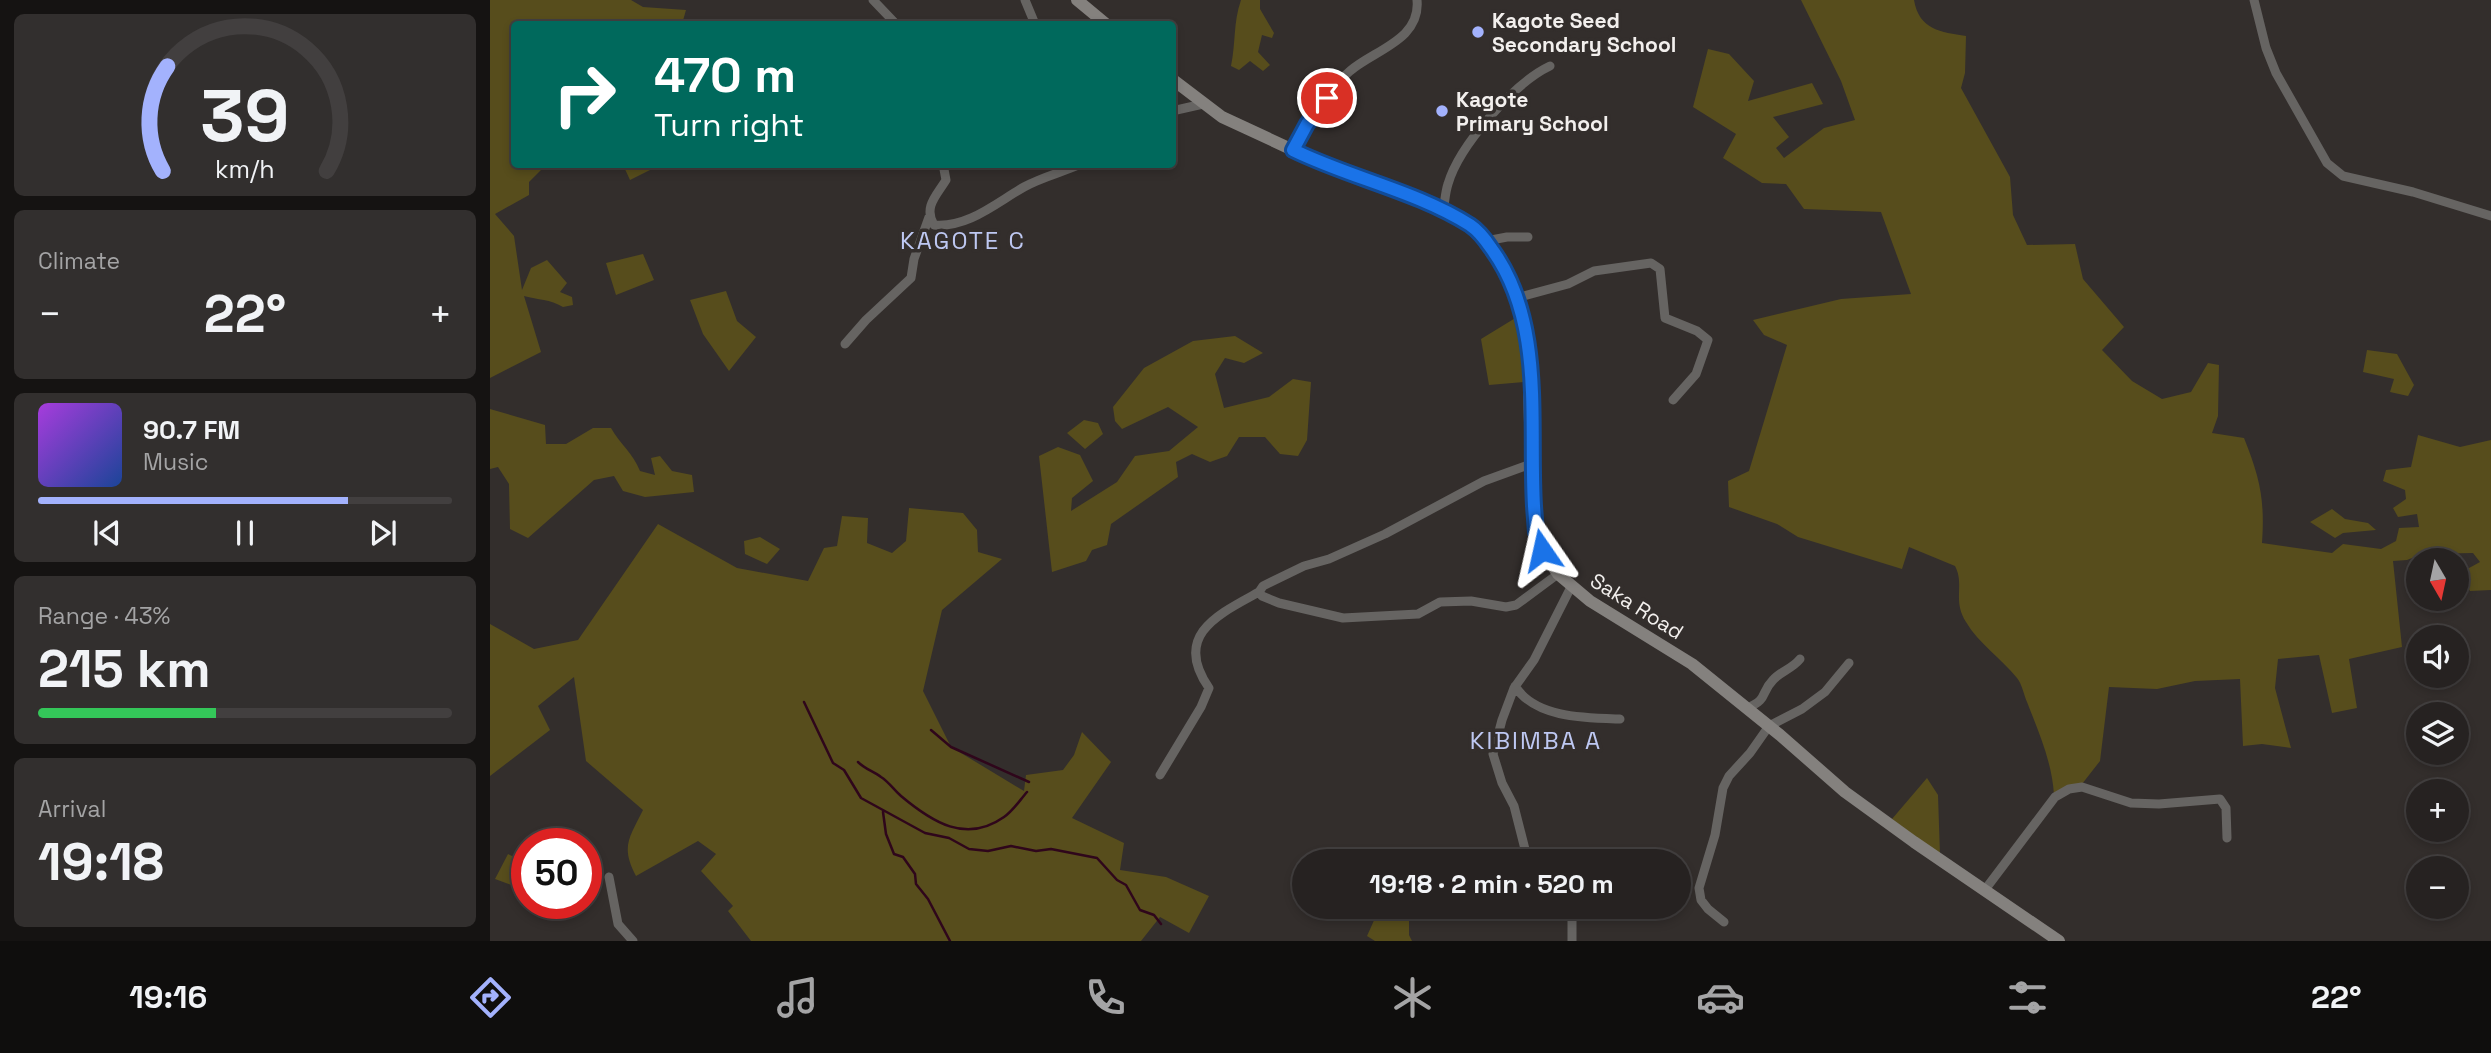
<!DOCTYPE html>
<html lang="en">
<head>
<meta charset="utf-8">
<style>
	:root { --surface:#262221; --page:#322f2e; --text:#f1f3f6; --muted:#a4a4a5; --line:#423f3f; --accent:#a3b2fd }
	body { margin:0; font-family:"Space Grotesk",sans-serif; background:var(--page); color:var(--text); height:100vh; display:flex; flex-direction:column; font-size:26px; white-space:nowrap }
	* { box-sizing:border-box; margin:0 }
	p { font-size:23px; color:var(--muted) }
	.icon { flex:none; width:38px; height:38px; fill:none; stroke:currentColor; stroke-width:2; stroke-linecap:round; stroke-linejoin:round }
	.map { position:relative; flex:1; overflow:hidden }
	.details { display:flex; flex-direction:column; gap:14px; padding:14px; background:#151312; width:490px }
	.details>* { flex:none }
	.top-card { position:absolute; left:21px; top:21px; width:665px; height:147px; border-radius:7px; box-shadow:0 4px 10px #0003,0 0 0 2px var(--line); background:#00695c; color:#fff; overflow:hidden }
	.needle { width:46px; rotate:171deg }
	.fabs { position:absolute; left:1916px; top:548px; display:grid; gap:14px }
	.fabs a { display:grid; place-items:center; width:63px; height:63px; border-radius:50%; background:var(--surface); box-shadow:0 4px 10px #0003,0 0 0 2px var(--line); font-size:35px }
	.speed { position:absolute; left:21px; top:828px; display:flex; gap:14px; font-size:35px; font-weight:700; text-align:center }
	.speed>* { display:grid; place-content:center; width:91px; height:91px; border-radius:50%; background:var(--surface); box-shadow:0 4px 10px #0003,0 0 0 2px var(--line); line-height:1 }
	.speed .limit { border:10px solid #d22; background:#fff; color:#111 }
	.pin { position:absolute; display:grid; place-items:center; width:60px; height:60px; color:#fff; margin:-30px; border:4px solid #fff; border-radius:50%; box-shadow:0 2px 7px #0007 }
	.me { position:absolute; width:77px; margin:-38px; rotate:349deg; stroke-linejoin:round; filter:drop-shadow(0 0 5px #0008) }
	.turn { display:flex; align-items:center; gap:24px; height:147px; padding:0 28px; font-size:32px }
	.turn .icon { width:91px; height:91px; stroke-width:2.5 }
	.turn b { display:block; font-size:49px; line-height:60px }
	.big { font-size:52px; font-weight:700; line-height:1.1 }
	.details .widget { flex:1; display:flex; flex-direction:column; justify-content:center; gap:10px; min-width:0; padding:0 24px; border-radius:10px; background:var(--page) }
	.details .dial { align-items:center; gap:0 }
	.dial svg { height:182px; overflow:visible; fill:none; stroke:var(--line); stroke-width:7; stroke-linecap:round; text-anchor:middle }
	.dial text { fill:var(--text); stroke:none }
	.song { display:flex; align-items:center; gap:21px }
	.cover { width:84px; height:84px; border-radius:10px; background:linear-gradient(135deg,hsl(280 70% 55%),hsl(220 70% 35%)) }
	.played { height:7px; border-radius:4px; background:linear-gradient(90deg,var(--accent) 75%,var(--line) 75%) }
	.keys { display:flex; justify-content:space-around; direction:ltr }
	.heat { display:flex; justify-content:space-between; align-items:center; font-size:38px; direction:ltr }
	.charge { height:10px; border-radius:5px; background:linear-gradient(90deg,#34c759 43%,var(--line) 0) }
	.trip { position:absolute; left:802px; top:849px; width:399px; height:70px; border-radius:35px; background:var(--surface); box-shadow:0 4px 10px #0003,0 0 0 2px var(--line); font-weight:700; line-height:70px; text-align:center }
	.dock { display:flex; height:112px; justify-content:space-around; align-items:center; background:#0f0e0d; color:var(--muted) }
	.dock .icon { width:49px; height:49px }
	.dock .on { color:var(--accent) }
	.dock b { font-size:32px; color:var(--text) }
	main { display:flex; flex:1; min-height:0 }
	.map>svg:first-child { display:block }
	.green { fill:#574d1c }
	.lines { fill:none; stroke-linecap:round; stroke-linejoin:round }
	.stream { stroke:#2f061b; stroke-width:2.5 }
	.street { stroke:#666462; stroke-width:9 }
	.secondary { stroke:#84817e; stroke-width:12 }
	.route-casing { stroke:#114b97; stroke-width:18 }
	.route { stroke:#1a73e8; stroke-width:12 }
	.poi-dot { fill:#a3b2fd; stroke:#332e2c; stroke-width:2.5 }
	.labels { text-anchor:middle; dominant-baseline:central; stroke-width:7; stroke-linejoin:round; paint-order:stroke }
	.poi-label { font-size:21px; font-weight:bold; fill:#f2efed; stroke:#332e2c; text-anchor:start }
	.street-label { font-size:21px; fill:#f2efed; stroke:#332e2c }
	.quarter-label { font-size:24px; letter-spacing:2px; fill:#bec8f2; stroke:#332e2c }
</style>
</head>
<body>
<main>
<section class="details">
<div class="widget dial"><svg viewBox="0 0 100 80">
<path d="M14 69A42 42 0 1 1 86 69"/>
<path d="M14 69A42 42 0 0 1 16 23" stroke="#a3b2fd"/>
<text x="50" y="56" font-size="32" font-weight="700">39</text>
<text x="50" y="72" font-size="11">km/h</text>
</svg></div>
<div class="widget"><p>Climate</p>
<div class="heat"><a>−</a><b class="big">22°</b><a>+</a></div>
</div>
<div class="widget">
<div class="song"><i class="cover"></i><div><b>90.7 FM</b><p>Music</p></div></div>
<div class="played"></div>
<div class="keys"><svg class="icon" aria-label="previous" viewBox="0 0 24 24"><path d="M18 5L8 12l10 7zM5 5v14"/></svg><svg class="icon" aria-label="pause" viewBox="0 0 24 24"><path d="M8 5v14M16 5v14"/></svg><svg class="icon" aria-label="next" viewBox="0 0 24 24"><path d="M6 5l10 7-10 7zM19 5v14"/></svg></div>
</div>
<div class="widget"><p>Range · 43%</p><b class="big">215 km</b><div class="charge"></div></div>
<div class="widget"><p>Arrival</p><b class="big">19:18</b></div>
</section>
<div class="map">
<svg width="2001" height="941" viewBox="0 0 2001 941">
	<rect width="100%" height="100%" fill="#332e2c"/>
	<path class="green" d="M0,0H141L153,7L196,10L192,24H24V164L56,165L39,182V195L5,214L24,236L32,290L41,268L57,260L77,283L70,292L82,297L83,305L73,307C60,299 48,300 34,296L51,352L0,378Z
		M751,0H770V9L784,33L782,38L772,35L768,52L780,65L773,71L760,61L749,70L741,66C746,42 743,23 751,0Z
		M1311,0H1424C1429,30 1451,32 1476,36L1475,73L1471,88L1520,177L1523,215L1537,245L1585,244L1593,279L1634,327L1612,350L1642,381L1672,399L1701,392L1718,363L1729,365L1728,416L1722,433L1754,438C1770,478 1775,500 1772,543L1842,553L1853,544L1891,549L1906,541L1909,528L1929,527L1927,514L1908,517L1903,508L1916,499L1915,490L1893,481L1896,470L1921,467L1928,435L1970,447L2001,440V590L1980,591L1970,573L1990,562L1983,553L1932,554L1917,560L1903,561L1912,647L1859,659L1867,708L1842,713L1829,655L1788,659L1785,688L1801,748L1772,744L1753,746L1750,679L1705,681L1667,689L1619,687L1610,761L1592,784L1564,795C1562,762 1549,733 1537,702C1534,695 1532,684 1527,678C1511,658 1489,644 1476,622C1462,600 1475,585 1465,566L1419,547L1412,569L1308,537L1287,524L1239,507L1238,481L1259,471L1297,345L1274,335L1263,320L1351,299L1421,294L1391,212L1314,209L1296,184L1272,183L1233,158L1246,134L1203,107L1218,49L1239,54L1264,81L1258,101L1322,83L1333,104L1283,117L1299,137L1286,148L1294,158L1334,128L1365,120L1351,81Z
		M136,164H170V165L140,180L134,167Z
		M153,254L164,280L126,295L116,263Z
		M236,291L247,321L266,337L239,371L213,334L200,300Z
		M1027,317L1033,338L1034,382L999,385L991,339Z
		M745,336L773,353L754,363L735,358L725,374L734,408L779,397L803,379L821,382L817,440L808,456L790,454L775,437H749L737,456L720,462L702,454L686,462L688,477L621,524L617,545L602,550L596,561L562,572L549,456L568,447L590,455L603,481L582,498L581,511L627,482L645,456L679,451L708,427L678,407L632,429L625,421L623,407L654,368L703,341Z
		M1877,350L1907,354L1924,385L1918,396L1900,392L1904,379L1873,372Z
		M0,409L55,425L56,444H76L103,428H121C130,444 143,453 150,471L165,475L161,458L170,456L182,471L202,475L204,492L155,497L133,491L124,476L104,480L38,538L20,529L19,484L8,467L0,469Z
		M594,420L608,423L613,434L595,449L577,433Z
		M419,508L473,513L487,530L488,552L512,559L452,610L433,691L461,747L534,791L536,775L573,770L584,755L592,732L621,762L582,818L634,843L630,870L676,877L719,896L699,933L670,917L651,941H261L238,911L243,906L211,871L226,854L208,841L146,876C130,846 140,837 153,810L96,761L84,677L48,706L60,730L0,776V624L44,649L88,640L168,524L247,568L318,581L334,548L347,546L352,516L378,518L377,543L402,553L416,541Z
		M1842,509L1855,519L1878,523L1886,530L1853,533L1845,538L1820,522Z
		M270,537L290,549L277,564L255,554L254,541Z
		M1437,778L1448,795L1450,855L1402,819Z
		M18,854L28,859L35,872L24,886L5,879Z
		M890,907H919V935L922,941H885L877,936Z"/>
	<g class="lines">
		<path class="stream" d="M314,702L343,763L354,770L371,798L435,833L459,838L479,849L498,851L521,846L546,851L561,849L607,858L627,880L636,885L650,910L664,915L671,924
			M441,730L461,747L539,782
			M368,762C375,769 383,771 391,777C399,782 404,790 411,796C442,822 476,844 514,817C523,811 530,800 537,792
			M393,812L396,834L404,854L413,857L425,874L426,884L438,899L460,941"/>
		<path class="street" d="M383,0L406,24
			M535,0L545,24
			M1764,0L1776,48L1786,73L1837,163L1853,176L1923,192L2001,216
			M682,111L713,104
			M803,150C817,124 837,90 860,71C884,50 931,40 927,0
			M453,164L456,180C447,195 433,207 444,225C478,228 506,203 534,187C552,177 573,172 591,164
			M953,211C955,202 955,193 958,184C969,146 1024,83 1060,66
			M996,241L1017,237H1038
			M1026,298L1078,284L1104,271L1161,263L1170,269L1175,318L1207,331L1218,340L1206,374L1183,400
			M355,344L376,320L421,278L424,259L439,217
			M1041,464L994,481L895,534L839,559L814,566L773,586L769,592L772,596L789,603L853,618L928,614L950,602L981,601L1016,607L1026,605L1068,574
			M1025,686C1045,718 1095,718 1130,719
			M1257,708C1279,699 1270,693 1283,680C1291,671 1302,669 1310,659
			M670,775L711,707L719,688C682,635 729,614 769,592
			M1038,861L1024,806L1012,783L1003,754L1012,720L1024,688L1044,660L1081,587
			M119,877L128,924L143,941
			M1494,891L1565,797L1579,789L1592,787L1641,803L1669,804L1730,799L1736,808L1737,838
			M1079,906L1082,917V941
			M1234,922L1218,909L1211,900L1209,888L1225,835L1233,788L1239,776L1260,753L1279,726L1312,709L1335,692L1359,663"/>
		<path class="secondary" d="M587,0L616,24
			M682,79L732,117L844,169L944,206L987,230L1020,276L1038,340L1041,464L1046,532L1052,550L1068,574L1100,601L1202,664L1290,735L1355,792L1424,842L1569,941"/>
	</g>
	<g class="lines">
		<defs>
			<path id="route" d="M837,98L817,124L803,150C860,178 926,191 980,225C989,231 995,239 1001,248C1055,321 1039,421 1044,506L1046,532L1052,550"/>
		</defs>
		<use href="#route" class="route-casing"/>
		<use href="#route" class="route"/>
	</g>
	<g class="poi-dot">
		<circle cx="988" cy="32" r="7"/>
		<circle cx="952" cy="111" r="7"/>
	</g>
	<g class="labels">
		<g class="poi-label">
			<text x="1002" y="20">Kagote Seed<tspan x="1002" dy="24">Secondary School</tspan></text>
			<text x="966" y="99">Kagote<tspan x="966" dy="24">Primary School</tspan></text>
		</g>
		<g class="street-label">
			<text transform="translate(1147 606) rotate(32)">Saka Road</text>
		</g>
		<g class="quarter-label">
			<text x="473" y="240">KAGOTE C</text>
			<text x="1046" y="740">KIBIMBA A</text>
		</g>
	</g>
</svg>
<div class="fabs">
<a><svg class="needle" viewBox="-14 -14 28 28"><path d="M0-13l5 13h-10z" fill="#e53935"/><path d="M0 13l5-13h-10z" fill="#a4a4a5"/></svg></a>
<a><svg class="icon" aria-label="sound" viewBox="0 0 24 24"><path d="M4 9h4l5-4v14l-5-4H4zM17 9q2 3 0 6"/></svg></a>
<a><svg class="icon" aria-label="layers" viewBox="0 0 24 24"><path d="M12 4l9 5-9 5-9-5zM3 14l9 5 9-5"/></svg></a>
<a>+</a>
<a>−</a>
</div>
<div class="speed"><div class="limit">50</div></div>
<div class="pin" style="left:837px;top:98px;background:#d93025"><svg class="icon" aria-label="arrive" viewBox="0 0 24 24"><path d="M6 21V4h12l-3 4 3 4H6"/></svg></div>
<svg class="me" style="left:1052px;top:550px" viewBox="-20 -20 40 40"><path d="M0-17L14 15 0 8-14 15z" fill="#1a73e8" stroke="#fff" stroke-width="4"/></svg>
<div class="trip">19:18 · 2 min · 520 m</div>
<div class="top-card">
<div class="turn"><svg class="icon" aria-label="right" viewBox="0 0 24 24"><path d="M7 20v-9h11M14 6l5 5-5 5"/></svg><div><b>470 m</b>Turn right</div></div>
</div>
</div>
</main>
<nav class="dock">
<b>19:16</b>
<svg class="icon on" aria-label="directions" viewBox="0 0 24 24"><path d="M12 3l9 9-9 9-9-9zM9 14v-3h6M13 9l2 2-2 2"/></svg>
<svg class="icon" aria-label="music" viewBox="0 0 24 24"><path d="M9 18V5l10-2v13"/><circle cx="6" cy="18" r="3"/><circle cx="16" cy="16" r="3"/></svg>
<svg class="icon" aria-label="phone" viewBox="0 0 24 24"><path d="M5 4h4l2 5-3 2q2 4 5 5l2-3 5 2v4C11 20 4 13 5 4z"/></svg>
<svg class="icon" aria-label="climate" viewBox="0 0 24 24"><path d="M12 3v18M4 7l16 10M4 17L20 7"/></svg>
<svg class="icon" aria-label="car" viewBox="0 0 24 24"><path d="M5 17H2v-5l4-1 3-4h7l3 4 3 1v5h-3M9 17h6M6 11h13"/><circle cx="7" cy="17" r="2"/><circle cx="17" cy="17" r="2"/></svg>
<svg class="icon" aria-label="filters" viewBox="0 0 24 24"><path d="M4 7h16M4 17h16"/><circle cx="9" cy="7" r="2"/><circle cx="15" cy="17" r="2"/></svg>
<b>22°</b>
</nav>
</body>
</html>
